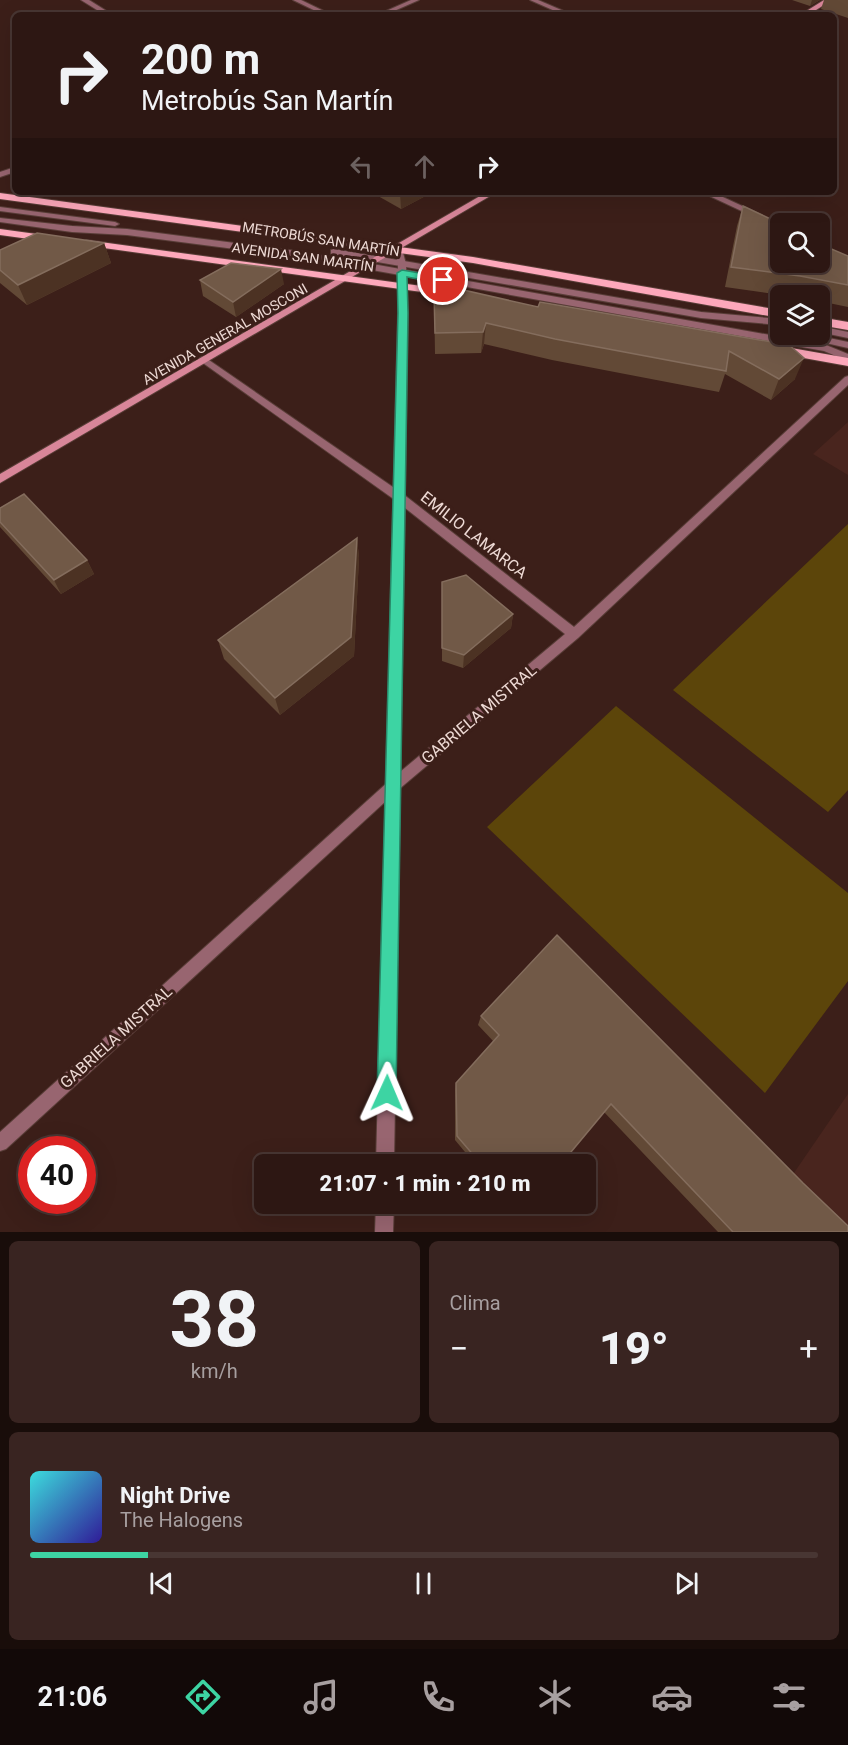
<!DOCTYPE html>
<html lang="es">
<head>
<meta charset="utf-8">
<style>
	:root { --surface:#2d1713; --page:#392421; --text:#f1f3f6; --muted:#a79fa0; --line:#483633; --accent:#3dd4a3 }
	body { margin:0; font-family:Roboto,sans-serif; background:var(--page); color:var(--text); height:100vh; display:flex; flex-direction:column; font-size:22px; white-space:nowrap }
	* { box-sizing:border-box; margin:0 }
	p { font-size:20px; color:var(--muted) }
	.icon { flex:none; width:33px; height:33px; fill:none; stroke:currentColor; stroke-width:2; stroke-linecap:round; stroke-linejoin:round }
	.map { position:relative; height:1232px; overflow:hidden }
	.panel { display:flex; flex-direction:column; gap:9px; padding:9px; background:#190d0a; flex:1 }
	.panel>* { flex:none }
	.hud { position:absolute; left:12px; top:12px; width:825px; height:183px; border-radius:9px; box-shadow:0 6px 24px #0002,0 0 0 2px var(--line); background:#2d1713; color:var(--text); overflow:hidden }
	.tools { position:absolute; left:770px; top:213px; display:grid; gap:12px }
	.tools a { display:grid; place-items:center; width:60px; height:60px; border-radius:9px; background:var(--surface); box-shadow:0 6px 24px #0002,0 0 0 2px var(--line); font-size:30px }
	.speed { position:absolute; left:18px; top:1136px; display:flex; gap:12px; font-size:30px; font-weight:700; text-align:center }
	.speed>* { display:grid; place-content:center; width:78px; height:78px; border-radius:50%; background:var(--surface); box-shadow:0 6px 24px #0002,0 0 0 2px var(--line); line-height:1 }
	.speed .limit { border:9px solid #d22; background:#fff; color:#111 }
	.pin { position:absolute; display:grid; place-items:center; width:51px; height:51px; color:#fff; margin:-26px; border:3px solid #fff; border-radius:50%; box-shadow:0 2px 6px #0007 }
	.me { position:absolute; width:66px; margin:-33px; rotate:1deg; stroke-linejoin:round; filter:drop-shadow(0 0 4px #0008) }
	.turn { display:flex; align-items:center; gap:21px; height:126px; padding:0 30px; font-size:27px }
	.turn .icon { width:78px; height:78px; stroke-width:2.5 }
	.turn b { display:block; font-size:42px; line-height:51px }
	.lanes { display:flex; align-items:center; height:57px; padding:0 30px; background:#0003; justify-content:center; gap:30px; direction:ltr }
	.lanes .off { opacity:.35 }
	.big { font-size:45px; font-weight:800; line-height:1.1 }
	.panel .card { flex:1; display:flex; flex-direction:column; justify-content:center; gap:9px; min-width:0; padding:0 21px; border-radius:9px; background:var(--page) }
	.panel .dial { align-items:center; gap:0 }
	.dial b { font-size:78px; line-height:1 }
	.song { display:flex; align-items:center; gap:18px }
	.cover { width:72px; height:72px; border-radius:9px; background:linear-gradient(135deg,hsl(180 70% 55%),hsl(250 70% 35%)) }
	.played { height:6px; border-radius:3px; background:linear-gradient(90deg,var(--accent) 15%,var(--line) 15%) }
	.keys { display:flex; justify-content:space-around; direction:ltr }
	.heat { display:flex; justify-content:space-between; align-items:center; font-size:33px; direction:ltr }
	.panel .tiles { flex:1; display:grid; gap:9px; grid-template-columns:1fr 1fr }
	.card:last-child { grid-column:span 2 }
	.trip { position:absolute; left:254px; top:1154px; width:342px; height:60px; border-radius:9px; background:var(--surface); box-shadow:0 6px 24px #0002,0 0 0 2px var(--line); font-weight:800; line-height:60px; text-align:center }
	.tabs { display:flex; height:96px; justify-content:space-around; align-items:center; background:#120908; color:var(--muted) }
	.tabs .icon { width:42px; height:42px }
	.tabs .on { color:var(--accent) }
	.tabs b { font-size:27px; color:var(--text) }
	.map>svg:first-child { display:block }
	.built { fill:#49251e }
	.green { fill:#5c450a }
	.lines { fill:none; stroke-linecap:round; stroke-linejoin:round }
	.service-casing { stroke:#583d37; stroke-width:2 }
	.minor-casing { stroke:#583d37; stroke-width:2 }
	.tertiary-casing { stroke:#583d37; stroke-width:2 }
	.secondary-casing { stroke:#583d37; stroke-width:2 }
	.primary-casing { stroke:#583d37; stroke-width:2 }
	.service { fill:#986570; fill-rule:evenodd }
	.minor { fill:#986570; fill-rule:evenodd }
	.tertiary { fill:#986570; fill-rule:evenodd }
	.secondary { fill:#d88699; fill-rule:evenodd }
	.primary { fill:#fda8bb; fill-rule:evenodd }
	.wall { fill:#624936 }
	.shaded-wall { fill:#4c3223 }
	.building { fill:#715947; stroke:#846d5d; stroke-width:1.5 }
	.route { fill:#3dd4a3; stroke:#288a6a; stroke-width:1.5 }
	.labels { text-anchor:middle; dominant-baseline:central; stroke-width:6; stroke-linejoin:round; paint-order:stroke }
	.far-street-label { font-size:14px; fill:#eedad5; stroke:#3c1f19 }
	.street-label { font-size:16px; fill:#eedad5; stroke:#3c1f19 }
</style>
</head>
<body>
<div class="map">
<svg width="848" height="1232" viewBox="0 0 848 1232">
	<rect width="100%" height="100%" fill="#3c1f19"/>
	<path class="built" d="M848,422V475L813,454Z
		M848,1094V1232H754L785,1186Z"/>
	<path class="green" d="M848,524V790L828,812L673,690Z
		M616,706L848,893V981L765,1093L487,827Z"/>
	<g class="lines">
		<defs>
			<path id="service" d="M0,207L115,222L119,224L115,226L0,211Z
				M0,218L72,226L127,229L305,252L826,345L848,354V361L824,351L305,258L127,235L72,232L0,222Z
				M334,249L701,312L780,319V325L701,318L331,254V250Z
				M819,326L848,332V338L819,332Z
				M815,335L848,342V348L812,340V336Z"/>
			<path id="minor" d="M81,0H89L113,15H105Z
				M293,0H301L332,15H324Z
				M411,0H419L385,15H377Z
				M530,0H538L573,15H564Z
				M15,167V172L0,177V172Z
				M701,192H712L781,224L780,229Z
				M206,358L403,494L574,627L845,377L848,376V385L578,638L398,790L6,1149L0,1151V1132L388,782L565,634L395,500L203,363V359Z"/>
			<path id="tertiary" d="M398,246L402,249L406,264L408,313L394,1164H376L398,313V264L394,249Z
				M376,1203H394L393,1232H375Z"/>
			<path id="secondary" d="M824,0H832L808,15H800Z
				M487,192H497L0,483V474Z"/>
			<path id="primary" d="M0,193L473,257L780,310V318L473,263L0,199Z
				M0,229L51,236L56,239L51,242L0,235Z
				M86,240L458,291L464,294L458,297L82,245L81,243Z
				M819,317L848,322V330L819,325Z
				M780,346L848,358V366L776,353V347Z"/>
		</defs>
		<use href="#service" class="service-casing"/>
		<use href="#minor" class="minor-casing"/>
		<use href="#tertiary" class="tertiary-casing"/>
		<use href="#secondary" class="secondary-casing"/>
		<use href="#primary" class="primary-casing"/>
		<use href="#service" class="service"/>
		<use href="#minor" class="minor"/>
		<use href="#tertiary" class="tertiary"/>
		<use href="#secondary" class="secondary"/>
		<use href="#primary" class="primary"/>
	</g>
	<path class="wall" d="M792,0H820L810,6Z
		M824,0H848V18L821,9Z
		M371,192H433L401,209Z
		M743,206L826,245V247L848,256V307L819,301V296H788L725,287L737,226Z
		M104,243L111,263L27,305L0,283V250Z
		M200,280L284,284L236,317L203,296Z
		M434,293L789,345L795,379L771,400L725,374L719,392L552,360L484,344L481,353L435,354Z
		M0,508L87,560L94,574L61,594L0,527Z
		M357,538L359,558L354,656L280,715L224,659L218,640Z
		M442,582L513,614L511,628L463,668L442,661Z
		M481,1016L848,1232H718L604,1112L561,1164H475L455,1140V1090L456,1083L494,1042L478,1025Z
		M508,1203H529L522,1212L517,1214Z"/>
	<path class="shaded-wall" d="M812,0H820L810,6Z
		M400,192H433L401,209Z
		M104,243L111,263L27,305L18,285Z
		M281,269L284,284L236,317L233,302Z
		M486,323L484,344L481,353L483,332Z
		M804,358L795,379L771,400L779,379Z
		M357,538L359,558L354,656L280,715L275,698Z
		M87,560L94,574L61,594L54,580Z
		M513,614L511,628L463,668L464,655Z"/>
	<path class="building" d="M743,206L781,224L780,262H819V241L826,245H822L848,256V285L800,276L731,267Z
		M37,233L104,243L18,285L0,270V250Z
		M231,263L281,269L233,302L200,280Z
		M446,286L538,307L540,302L789,345L804,358L779,379L729,351L726,371L555,339L486,323L483,332L435,333L434,293Z
		M24,494L87,560L54,580L0,522V508Z
		M357,538L351,637L275,698L218,640Z
		M466,575L513,614L464,655L442,648V582Z
		M557,935L803,1183L848,1226V1232H733L611,1104L561,1164H481L457,1136L456,1083L499,1035L481,1016Z
		M514,1203H529L522,1212Z"/>
	<path class="route" d="M402,270L443,277L448,280L443,284L407,277L408,313L396,1093L393,1100L387,1103L380,1100L377,1093L398,313L397,273Z"/>
	<g class="labels">
		<g class="far-street-label">
			<text transform="translate(321 239) rotate(9)">METROBÚS SAN MARTÍN</text>
			<text transform="translate(303 257) rotate(8)">AVENIDA SAN MARTÍN</text>
			<text transform="translate(225 334) rotate(-30)">AVENIDA GENERAL MOSCONI</text>
		</g>
		<g class="street-label">
			<text transform="translate(474 535) rotate(38)">EMILIO LAMARCA</text>
			<text transform="translate(479 714) rotate(-40)">GABRIELA MISTRAL</text>
			<text transform="translate(116 1037) rotate(-42)">GABRIELA MISTRAL</text>
		</g>
	</g>
</svg>
<div class="tools">
<a><svg class="icon" aria-label="search" viewBox="0 0 24 24"><circle cx="10" cy="10" r="6"/><path d="M15 15l6 6"/></svg></a>
<a><svg class="icon" aria-label="layers" viewBox="0 0 24 24"><path d="M12 4l9 5-9 5-9-5zM3 14l9 5 9-5"/></svg></a>
</div>
<div class="speed"><div class="limit">40</div></div>
<div class="pin" style="left:443px;top:280px;background:#d93025"><svg class="icon" aria-label="arrive" viewBox="0 0 24 24"><path d="M6 21V4h12l-3 4 3 4H6"/></svg></div>
<svg class="me" style="left:387px;top:1093px" viewBox="-20 -20 40 40"><path d="M0-17L14 15 0 8-14 15z" fill="#3dd4a3" stroke="#fff" stroke-width="4"/></svg>
<div class="trip">21:07 · 1 min · 210 m</div>
<div class="hud">
<div class="turn"><svg class="icon" aria-label="right" viewBox="0 0 24 24"><path d="M7 20v-9h11M14 6l5 5-5 5"/></svg><div><b>200 m</b>Metrobús San Martín</div></div>
<div class="lanes"><svg class="icon off" aria-label="left" viewBox="0 0 24 24"><path d="M17 20v-9H6M10 6l-5 5 5 5"/></svg><svg class="icon off" aria-label="ahead" viewBox="0 0 24 24"><path d="M12 20V5M6 11l6-6 6 6"/></svg><svg class="icon" aria-label="right" viewBox="0 0 24 24"><path d="M7 20v-9h11M14 6l5 5-5 5"/></svg></div>
</div>
</div>
<section class="panel">
<div class="tiles">
<div class="card dial"><b>38</b><p>km/h</p></div>
<div class="card"><p>Clima</p>
<div class="heat"><a>−</a><b class="big">19°</b><a>+</a></div>
</div>
<div class="card">
<div class="song"><i class="cover"></i><div><b>Night Drive</b><p>The Halogens</p></div></div>
<div class="played"></div>
<div class="keys"><svg class="icon" aria-label="previous" viewBox="0 0 24 24"><path d="M18 5L8 12l10 7zM5 5v14"/></svg><svg class="icon" aria-label="pause" viewBox="0 0 24 24"><path d="M8 5v14M16 5v14"/></svg><svg class="icon" aria-label="next" viewBox="0 0 24 24"><path d="M6 5l10 7-10 7zM19 5v14"/></svg></div>
</div>
</div>
</section>
<nav class="tabs">
<b>21:06</b>
<svg class="icon on" aria-label="directions" viewBox="0 0 24 24"><path d="M12 3l9 9-9 9-9-9zM9 14v-3h6M13 9l2 2-2 2"/></svg>
<svg class="icon" aria-label="music" viewBox="0 0 24 24"><path d="M9 18V5l10-2v13"/><circle cx="6" cy="18" r="3"/><circle cx="16" cy="16" r="3"/></svg>
<svg class="icon" aria-label="phone" viewBox="0 0 24 24"><path d="M5 4h4l2 5-3 2q2 4 5 5l2-3 5 2v4C11 20 4 13 5 4z"/></svg>
<svg class="icon" aria-label="climate" viewBox="0 0 24 24"><path d="M12 3v18M4 7l16 10M4 17L20 7"/></svg>
<svg class="icon" aria-label="car" viewBox="0 0 24 24"><path d="M5 17H2v-5l4-1 3-4h7l3 4 3 1v5h-3M9 17h6M6 11h13"/><circle cx="7" cy="17" r="2"/><circle cx="17" cy="17" r="2"/></svg>
<svg class="icon" aria-label="filters" viewBox="0 0 24 24"><path d="M4 7h16M4 17h16"/><circle cx="9" cy="7" r="2"/><circle cx="15" cy="17" r="2"/></svg>
</nav>
</body>
</html>
